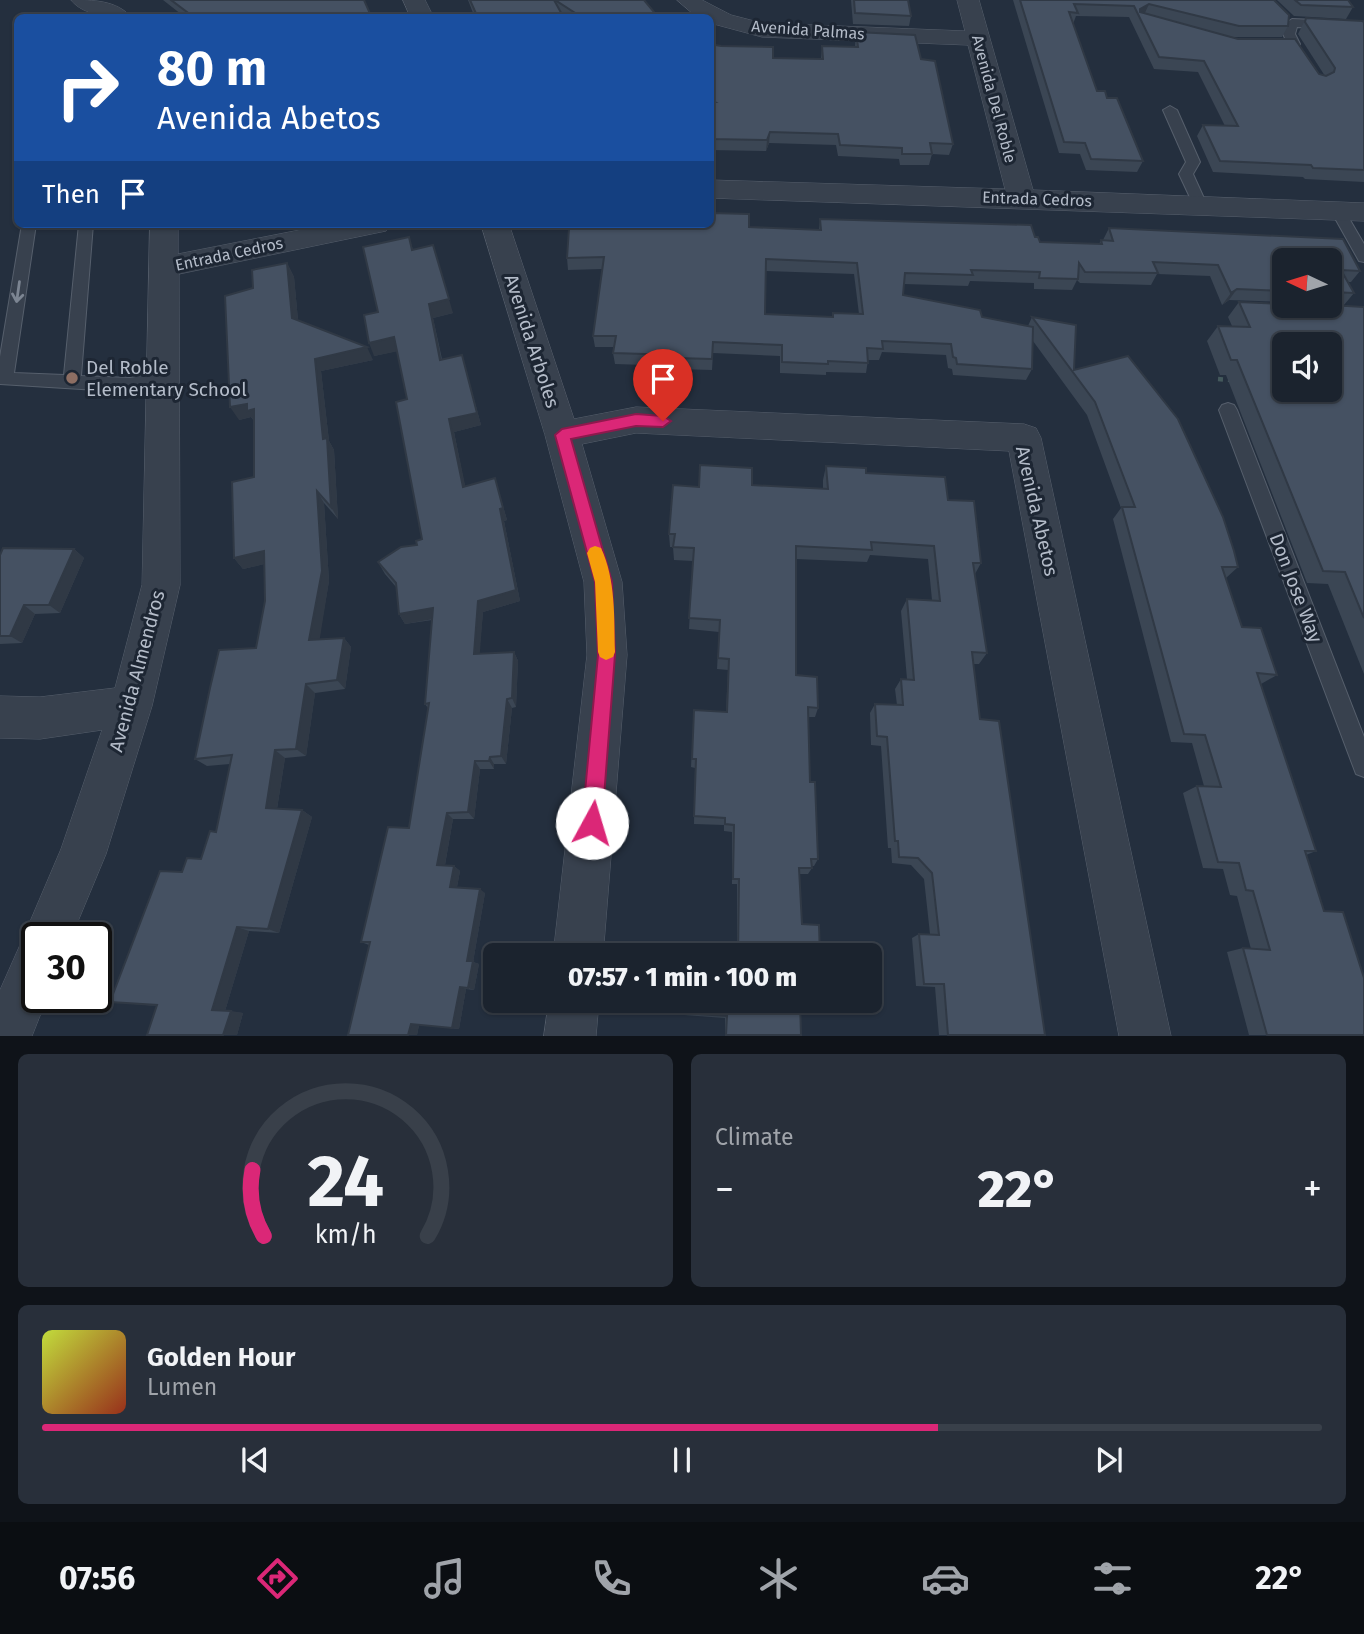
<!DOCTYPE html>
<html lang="en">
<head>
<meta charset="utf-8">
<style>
	:root { --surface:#1b232e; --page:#282f3a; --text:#f1f3f6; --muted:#a0a4aa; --line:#39404a; --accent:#db2777 }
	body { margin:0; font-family:"Fira Sans",sans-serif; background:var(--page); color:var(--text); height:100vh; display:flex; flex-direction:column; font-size:26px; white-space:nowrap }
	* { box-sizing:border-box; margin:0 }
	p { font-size:23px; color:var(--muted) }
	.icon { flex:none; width:38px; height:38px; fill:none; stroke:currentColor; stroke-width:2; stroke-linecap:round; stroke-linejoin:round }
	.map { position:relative; height:1036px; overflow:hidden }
	.details { display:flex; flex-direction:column; gap:18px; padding:18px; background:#0f1319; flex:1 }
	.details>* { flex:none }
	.guide { position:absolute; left:14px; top:14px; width:700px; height:214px; border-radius:10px; box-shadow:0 2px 5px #0004,0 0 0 2px var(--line); background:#1a4fa0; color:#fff; overflow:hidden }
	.needle { width:46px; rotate:274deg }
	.fabs { position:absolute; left:1272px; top:248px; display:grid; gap:14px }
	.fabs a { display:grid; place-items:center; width:70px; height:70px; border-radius:10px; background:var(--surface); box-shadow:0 2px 5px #0004,0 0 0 2px var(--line); font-size:35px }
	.speed { position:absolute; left:21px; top:922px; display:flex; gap:14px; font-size:35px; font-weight:700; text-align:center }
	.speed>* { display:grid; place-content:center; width:91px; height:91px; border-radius:50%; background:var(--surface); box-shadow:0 2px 5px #0004,0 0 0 2px var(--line); line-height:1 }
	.speed .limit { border:4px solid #111; border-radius:10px; background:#fff; color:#111 }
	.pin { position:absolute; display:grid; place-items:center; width:60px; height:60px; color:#fff; margin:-72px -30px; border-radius:50% 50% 50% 0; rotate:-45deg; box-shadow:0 0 7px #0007 }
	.pin .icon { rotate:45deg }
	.me { position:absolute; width:77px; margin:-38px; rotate:6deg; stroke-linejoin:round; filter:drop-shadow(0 0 5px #0008) }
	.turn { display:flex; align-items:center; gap:24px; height:147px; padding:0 28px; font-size:32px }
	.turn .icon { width:91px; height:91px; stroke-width:2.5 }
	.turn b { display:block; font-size:49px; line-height:60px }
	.then { display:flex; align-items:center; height:66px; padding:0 28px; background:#0003; gap:14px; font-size:26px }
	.big { font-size:52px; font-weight:800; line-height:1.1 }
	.details .tile { flex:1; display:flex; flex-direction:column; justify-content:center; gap:10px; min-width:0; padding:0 24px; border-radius:10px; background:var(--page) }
	.details .dial { align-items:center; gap:0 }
	.dial svg { height:182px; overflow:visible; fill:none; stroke:var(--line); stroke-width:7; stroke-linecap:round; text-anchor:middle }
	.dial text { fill:var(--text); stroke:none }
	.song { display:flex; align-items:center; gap:21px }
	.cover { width:84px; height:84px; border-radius:10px; background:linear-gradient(135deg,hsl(70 70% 55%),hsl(10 70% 35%)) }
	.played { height:7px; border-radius:4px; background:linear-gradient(90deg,var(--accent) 70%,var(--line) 70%) }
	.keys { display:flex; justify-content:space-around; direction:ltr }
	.heat { display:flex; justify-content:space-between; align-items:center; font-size:38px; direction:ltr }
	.details .tiles { flex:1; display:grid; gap:18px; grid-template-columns:1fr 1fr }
	.tile:last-child { grid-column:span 2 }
	.trip { position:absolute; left:483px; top:943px; width:399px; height:70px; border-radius:10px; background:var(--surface); box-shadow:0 2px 5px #0004,0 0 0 2px var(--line); font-weight:800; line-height:70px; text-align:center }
	.tabs { display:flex; height:112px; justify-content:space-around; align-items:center; background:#0b0e12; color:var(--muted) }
	.tabs .icon { width:49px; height:49px }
	.tabs .current { color:var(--accent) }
	.tabs b { font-size:32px; color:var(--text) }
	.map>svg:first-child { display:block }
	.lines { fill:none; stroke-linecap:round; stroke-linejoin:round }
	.lane-casing { stroke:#565f6c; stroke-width:2 }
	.street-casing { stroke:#565f6c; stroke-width:1 }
	.path { stroke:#44595c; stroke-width:4.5; stroke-dasharray:5 5; stroke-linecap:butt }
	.lane { fill:#38414e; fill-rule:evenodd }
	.street { fill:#38414e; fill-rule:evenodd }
	.wall { fill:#3b4654; fill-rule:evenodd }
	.shaded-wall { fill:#303945 }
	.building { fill:#455162; stroke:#303945; stroke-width:2; fill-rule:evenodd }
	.oneway { stroke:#7c8592 }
	.route { fill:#db2777; stroke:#8e194d; stroke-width:2 }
	.slow { fill:#f59e0b }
	.education-dot { fill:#8d6e63; stroke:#1d2633; stroke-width:2.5 }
	.labels { text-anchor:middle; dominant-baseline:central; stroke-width:6; stroke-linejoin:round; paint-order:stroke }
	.far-street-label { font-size:16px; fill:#b4bcc9; stroke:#1d2633 }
	.street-label { font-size:19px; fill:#b4bcc9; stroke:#1d2633 }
	.poi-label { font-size:19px; fill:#b4bcc9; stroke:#1d2633; text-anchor:start }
</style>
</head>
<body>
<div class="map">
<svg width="1364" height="1036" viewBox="0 0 1364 1036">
	<rect width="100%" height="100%" fill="#242f3e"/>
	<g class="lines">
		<defs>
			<path id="lane" d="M1292,19L1364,22V30L1297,27L1295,34L1300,44L1298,47H1270V41L1286,40L1283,34L1286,23Z
				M1170,106L1177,110L1200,162L1193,174L1207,205L1205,208H1195L1179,174L1186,162L1163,110Z
				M1338,206L1343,208L1364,244V262L1359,261L1331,211Z
				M22,224H36L14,373L64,375L79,224H93L81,376L130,378L164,372L170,373L173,378L170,383L130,392L0,384V357Z
				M1228,403L1234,405L1237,410L1364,737V777L1356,774L1353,766L1219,410L1222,405Z"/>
			<path id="street" d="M71,0C93,0 117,0 132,18C113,18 83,16 71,0Z
				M403,0H425L434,18H411Z
				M677,0H702L731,15L762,23L965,31L957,0H979L1033,190L1364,203V221L710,198V180L1005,189L968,45L762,37L710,23V18L697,17Z
				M150,224H178V254L330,224H390L386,231L376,233L179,274L180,585L152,706L106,854L71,938H37V998H47L32,1036H0V990L20,945L25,942L23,938L61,849L102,730L40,739L0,738V696L40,697L115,688L142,585Z
				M481,224H509L574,419L636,407L1024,424L1036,428L1041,438L1171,1036H1119L1009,451L636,433L582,444L622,582L627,655L603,956H553L587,655L584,582L545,435Z
				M549,1001H599L596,1036H544Z"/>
		</defs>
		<use href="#lane" class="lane-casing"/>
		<use href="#street" class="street-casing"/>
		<path class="path" d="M1218,379L1231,380"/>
		<use href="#lane" class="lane"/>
		<use href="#street" class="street"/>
	</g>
	<path class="wall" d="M163,0H364L372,18H186Z
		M468,0H644L659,18H567L563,15L564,18H475Z
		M851,0H909L908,3L911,16L909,26L853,24Z
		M1013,0H1274L1288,26L1282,37H1233L1325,76L1298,34L1306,18L1364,23V182L1305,179L1303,177L1213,172L1197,136L1203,125L1225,126L1198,72L1154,69L1129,17L1076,16L1073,24L1097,91L1107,98L1143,161L1137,172L1086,170L1080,154L1059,153Z
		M1277,0H1348L1353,7L1346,19L1294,16Z
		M856,32L921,59L953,144L949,155L932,154L929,165H900L899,159L838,156L836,145L769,143L766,151L710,150V44L773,58L821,59L822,46L855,47Z
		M710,213L749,214V227L819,230L820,219L1031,225L1035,237H1038L1040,242L1099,244L1101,240H1103L1109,228L1343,239L1360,271L1351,282H1347L1354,293L1344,305L1330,304V261H1284V302L1229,300L1222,305L1210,276L1157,274L1151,285L1080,283L1077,280L1072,290L1034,289V283L970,281L968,286L904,284L903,295L980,310L982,317L1028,326L1032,317L1076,325L1074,370L1128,356L1178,419L1223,517L1234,551L1238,567L1226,578L1242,627L1261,628L1277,675L1261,684L1316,851L1306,855L1324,911L1343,912L1364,978V1035H1249L1227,952L1243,948L1251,949L1237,896L1230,895L1223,869L1203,868L1183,793L1197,786H1204L1192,743L1171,742L1113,519L1121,508L1087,415L1033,341L1032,369L1026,380L953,375L952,369L948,368L946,355L882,352L879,360H868L866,373L826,372V375L780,373V356L713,353L712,370L676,369V366L615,364L613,353L614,347H595L593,336L602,269L568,270L567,258L569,228H600V224H710ZM766,271L854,274L859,314L833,313L832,317L765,314Z
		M409,237L413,250L453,313L433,318L442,359L462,355L481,425L454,432L465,487L495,478L507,520L504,521L520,601L483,612L479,654L514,652L518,661L516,707L512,708L506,764H494V769H480L474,819H453L445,865L454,866L460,871L457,887L485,893L473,962L479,964L474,990L466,989L459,1029L419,1025L417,1035H348L369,945L361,942L409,828L428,708L425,704L432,620L405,624L399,614L396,587L385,574L378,562L417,545L422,539L407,399L397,351L374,356L378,312Z
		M287,263L294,277L298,320L373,360L321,371L329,441L334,450L338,519L324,503L329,581L319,639L344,638L351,647L345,689L315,693L306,756L285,758L277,809L302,810L312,817L279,933L249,931L225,1011L243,1013L237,1035H147L157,1006L110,1002L182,872L201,859L216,832L230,764L207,766L195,759L256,648L265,601L264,564L243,569L234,558L254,477V421L251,417L239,420L253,288Z
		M1239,302L1364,307V674L1328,584L1307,583L1226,375H1220L1207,341L1218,326H1232L1228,317Z
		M826,466L866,473L948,500L981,563L975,574L987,653L979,664H973L980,719L1045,1035H939L935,987L916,986L912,938L919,934H930L924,879L911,865L892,863L891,848H888L881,746L871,745L870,713L875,704L897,705L895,689L901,679H907L901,611L907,599L932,600L928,559L870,555L867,562L796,559V675L818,708L815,717H808L810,782L818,859L814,866H812V868L808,874H799L802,924L820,956L737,955V884H732V832L724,831V825L694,824L695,768L691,767L694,710L726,712L728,670L717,669L719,632L689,629L693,561L674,560L673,547H670L669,534L699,487L752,485L823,489V480Z
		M74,549L84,558L60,613L35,614L22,643L0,644V555Z
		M685,1001L801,1035H725V1018L684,1015Z"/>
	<path class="shaded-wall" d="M1149,4L1144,15L1139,18L1140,9Z
		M770,132L769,143L766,151L767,140Z
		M287,263L294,277L299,331L292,318Z
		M1237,289L1229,300L1222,305L1231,293Z
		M449,299L453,313L433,318L444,373L440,360L429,304Z
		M394,337L399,351L374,356L369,343Z
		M367,347L373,360L321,371L329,441L334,450L338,519L331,507L315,359Z
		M462,355L481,425L454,432L468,499L463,487L449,419Z
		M247,404L254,409L256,423L251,417L239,420L230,407Z
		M495,478L507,520L504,521L520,601L483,612L479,664L474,654L478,601L500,509Z
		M317,491L324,503L329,581L318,650L309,640Z
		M74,549L84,558L60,613L49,605Z
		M264,551L273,562L243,569L234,558Z
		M24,605L35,614L22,643L10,636Z
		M433,608L439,618L405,624L399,614Z
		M344,638L351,647L345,689L337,680Z
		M514,652L518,661L516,707L512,698Z
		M306,684L315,693L306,756L296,749Z
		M507,699L512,708L506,764L501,756Z
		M275,750L285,758L276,815L266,808Z
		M490,757L494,764V769L489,761Z
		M475,761L480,769L474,819L468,812Z
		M302,810L312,817L279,933L268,929Z
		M447,813L453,819L444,870L437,865Z
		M454,866L460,871L456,892L450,887Z
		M480,889L485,893L473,962L479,964L474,990L468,988L467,961Z
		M237,927L249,931L225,1011L212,1010Z
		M460,987L466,989L459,1029L452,1028Z
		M231,1011L243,1013L237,1035H223Z
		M411,1024L419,1025L417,1035H408Z"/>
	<path class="building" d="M171,0H364L372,18H195Z
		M470,0H554L564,18H478Z
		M555,0H644L659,18H583Z
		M854,0H908L911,16L855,13Z
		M1020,0H1274L1289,15L1288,26H1239L1149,4L1140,9V12L1238,39H1295L1319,74L1326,76L1334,72L1335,68L1305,22L1306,18L1363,21L1364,23V170L1313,168L1311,165L1220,161L1203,125L1238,126L1204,61L1159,57L1134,6L1074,4L1078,13L1069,12L1097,91H1105L1107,98H1117L1143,161L1091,159L1085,143L1064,142Z
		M1295,0H1348L1353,7L1301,5Z
		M856,32L915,35L921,59L935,61L953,144L930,143L932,154H902V148L840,145L838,134L770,132L767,140L710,139V102H715L710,99V44L721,46L773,47V58L823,59L822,46L858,47Z
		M710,213L749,214V227L821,230L820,219L1031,225L1035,237H1038L1040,242L1102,244L1101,240L1113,241L1109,228L1343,239L1360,271L1341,270L1354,293L1330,292V261H1284V291L1237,289L1231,293L1218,265L1153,262L1158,273L1085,272L1079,263L1078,279L1039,278L1040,272L971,270L973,275L905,273L903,295L980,310L982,317L1033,327L1032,369L957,364L956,358L953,357L951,344L882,341L883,349L867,348L868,363L828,361V364L782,362V345L713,342L712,359L676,358V355L613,353L616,336H593L604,257L567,258L569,228H600V224H710ZM766,259L857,263L863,314L833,313V317L765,314Z
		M409,237L412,250L433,245L449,299L429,304L440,360L462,355L477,413L449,419L463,487L495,478L503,508L500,509L516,590L478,601L474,654L514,652L512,698L507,699L501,756L490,757L489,761H475L468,812L447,813L437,865L454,866L450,887L480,889L467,961H473L468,988L460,987L452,1028L411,1024L408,1035H348L370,942H361L388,827L409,828L429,703L425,704L433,608L399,614L396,583L378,562L401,547L417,545L416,541L422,539L396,402L407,399L394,337L369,343L364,315L378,312L363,247Z
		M287,263L292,318L367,347L315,359L323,439L327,438L331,507L317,491L322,571L309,640L344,638L337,680L306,684L296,749L275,750L266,808L302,810L268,929L237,927L212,1010L231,1011L223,1035H147L157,1005L110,1002L160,871L182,872L187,858L201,859L210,831L216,832L232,755L195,759L210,688L219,650L256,648L265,601L264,551L234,558L232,482L254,477V409L247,411V404L230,407L225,296L253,288L252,270Z
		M1239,302L1284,304V306L1330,305L1364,307V618L1345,572L1323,571L1237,360H1231L1218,326L1250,327ZM1284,345H1330V390H1284Z
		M1032,317L1076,325L1074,370L1128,356L1178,419L1223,517L1234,551L1238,567H1222L1242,627L1261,628L1277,675L1257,673L1316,851H1305L1324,911L1343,912L1364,978V1035H1267L1243,948L1270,950L1253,891L1246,890L1239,863L1218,862L1197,786L1221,787L1205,735L1184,734L1122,507H1135L1095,402Z
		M700,465L752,468V485L828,489L826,466L866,468V473L945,477L948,500L974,501L981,563H973L987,653L972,652L980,719L999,721L1045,1035H948L944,984H924L919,934L939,935L932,873L918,858L899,857L898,841H895L887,737L877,736L875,704L903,705L901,679L914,680L907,599L940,601L934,546L871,542L872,550L796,546V675L817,677L818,708L808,707L810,782H815L818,859H811L812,868H799L802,924L819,925L820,956H687V951L738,955L739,879H733L734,825L725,824V818L694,816L696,759H692L694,710L727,712L729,659L718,658L720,620L689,618L694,548L673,547L675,534H669L673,485L699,487Z
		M3,548L74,549L49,605H24L10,636H0V555Z
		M685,1001H800L801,1035H726L727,1016L685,1013Z"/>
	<defs><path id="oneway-shaft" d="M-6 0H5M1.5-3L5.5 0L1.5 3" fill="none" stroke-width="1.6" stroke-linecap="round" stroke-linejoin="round" transform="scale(1.75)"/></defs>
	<use class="oneway" href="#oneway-shaft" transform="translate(18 292) rotate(98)"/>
	<path class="route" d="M636,414L663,416L671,421L663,427L636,426L571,439L612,582L615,655L602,823L599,830L592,833L585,830L582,823L598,655L595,582L555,435L562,429Z"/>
	<path class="slow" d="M595,546L601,548C616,580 614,618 615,652L613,657L606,660L600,657L598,652L595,582L587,553L590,548Z"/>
	<circle class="education-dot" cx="72" cy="378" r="7"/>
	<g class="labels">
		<g class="far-street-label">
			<text transform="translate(808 30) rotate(4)">Avenida Palmas</text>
			<text transform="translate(994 99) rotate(75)">Avenida Del Roble</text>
			<text transform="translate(1037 199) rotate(2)">Entrada Cedros</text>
			<text transform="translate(229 254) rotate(-12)">Entrada Cedros</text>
		</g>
		<g class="street-label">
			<text transform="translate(532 341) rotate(72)">Avenida Arboles</text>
			<text transform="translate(1037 511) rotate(77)">Avenida Abetos</text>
			<text transform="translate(1296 588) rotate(69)">Don Jose Way</text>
			<text transform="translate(137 671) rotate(-75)">Avenida Almendros</text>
		</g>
		<g class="poi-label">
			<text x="86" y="367">Del Roble<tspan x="86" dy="22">Elementary School</tspan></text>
		</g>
	</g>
</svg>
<div class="fabs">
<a><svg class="needle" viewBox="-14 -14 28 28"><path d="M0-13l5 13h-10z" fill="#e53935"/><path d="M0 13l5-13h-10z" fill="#a0a4aa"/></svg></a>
<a><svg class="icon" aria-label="sound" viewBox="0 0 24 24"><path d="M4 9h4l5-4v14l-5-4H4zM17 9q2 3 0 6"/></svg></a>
</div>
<div class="speed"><div class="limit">30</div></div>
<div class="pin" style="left:663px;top:421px;background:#d93025"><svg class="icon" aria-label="arrive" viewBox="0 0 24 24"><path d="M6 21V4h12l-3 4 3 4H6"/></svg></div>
<svg class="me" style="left:592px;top:823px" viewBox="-20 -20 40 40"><circle r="19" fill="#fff"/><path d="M0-13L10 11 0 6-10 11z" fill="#db2777"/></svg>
<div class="trip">07:57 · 1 min · 100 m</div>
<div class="guide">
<div class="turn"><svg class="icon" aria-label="right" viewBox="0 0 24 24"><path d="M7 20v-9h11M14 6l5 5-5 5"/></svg><div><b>80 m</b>Avenida Abetos</div></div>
<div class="then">Then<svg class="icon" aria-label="arrive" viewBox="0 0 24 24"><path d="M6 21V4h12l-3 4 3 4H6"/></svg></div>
</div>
</div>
<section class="details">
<div class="tiles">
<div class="tile dial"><svg viewBox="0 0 100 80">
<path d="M14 69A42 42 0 1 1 86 69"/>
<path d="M14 69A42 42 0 0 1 9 40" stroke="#db2777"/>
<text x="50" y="56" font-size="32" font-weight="700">24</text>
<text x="50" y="72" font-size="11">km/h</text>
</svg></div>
<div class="tile"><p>Climate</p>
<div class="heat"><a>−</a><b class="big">22°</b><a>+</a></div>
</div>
<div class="tile">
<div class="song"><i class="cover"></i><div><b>Golden Hour</b><p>Lumen</p></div></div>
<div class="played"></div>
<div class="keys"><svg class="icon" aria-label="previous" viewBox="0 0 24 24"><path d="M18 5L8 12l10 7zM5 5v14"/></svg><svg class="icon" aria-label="pause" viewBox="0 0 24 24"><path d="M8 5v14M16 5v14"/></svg><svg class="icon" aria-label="next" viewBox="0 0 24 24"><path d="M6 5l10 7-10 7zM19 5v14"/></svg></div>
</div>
</div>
</section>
<nav class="tabs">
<b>07:56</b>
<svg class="icon current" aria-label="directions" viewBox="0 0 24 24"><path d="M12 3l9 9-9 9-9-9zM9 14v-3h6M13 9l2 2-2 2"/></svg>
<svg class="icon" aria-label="music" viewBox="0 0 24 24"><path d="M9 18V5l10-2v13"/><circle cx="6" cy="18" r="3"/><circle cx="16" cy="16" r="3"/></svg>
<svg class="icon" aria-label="phone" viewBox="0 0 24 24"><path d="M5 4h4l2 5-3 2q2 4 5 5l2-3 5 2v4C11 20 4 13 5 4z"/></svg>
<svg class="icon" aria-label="climate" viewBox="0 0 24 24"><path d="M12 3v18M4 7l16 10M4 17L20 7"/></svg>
<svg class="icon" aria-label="car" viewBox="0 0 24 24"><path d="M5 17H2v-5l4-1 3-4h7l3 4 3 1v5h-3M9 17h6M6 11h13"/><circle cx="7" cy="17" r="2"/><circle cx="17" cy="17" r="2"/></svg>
<svg class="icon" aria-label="filters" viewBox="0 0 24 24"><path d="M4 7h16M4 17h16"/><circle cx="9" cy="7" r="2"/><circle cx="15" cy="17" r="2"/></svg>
<b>22°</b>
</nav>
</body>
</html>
